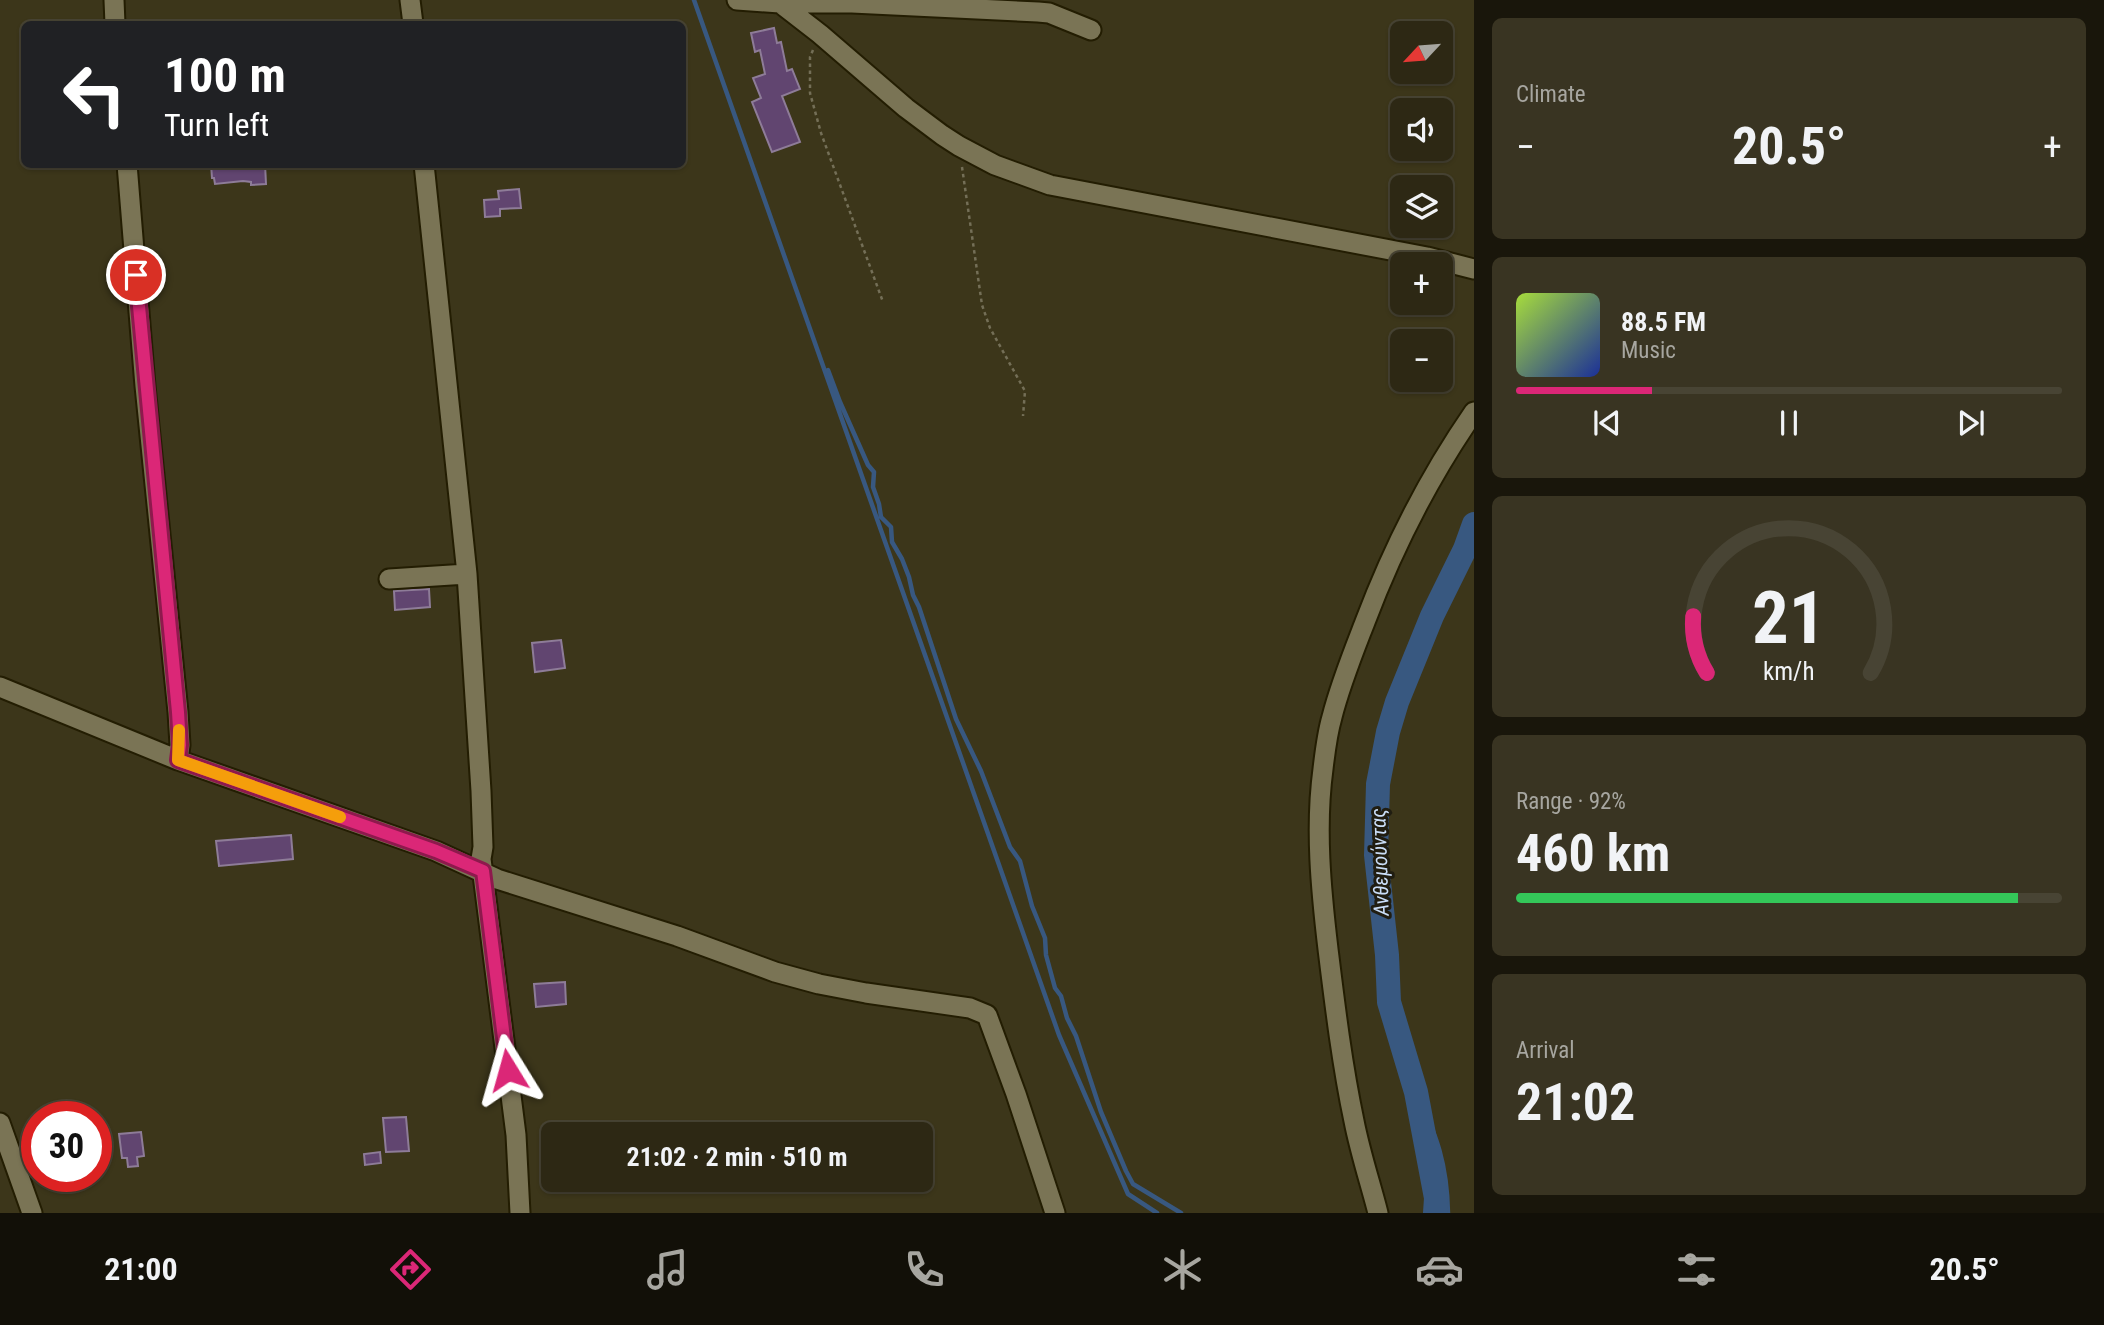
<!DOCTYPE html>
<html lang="en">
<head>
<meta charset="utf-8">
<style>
	:root { --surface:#2d2814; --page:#393422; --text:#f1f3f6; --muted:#a7a6a0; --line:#484434; --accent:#db2777 }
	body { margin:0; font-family:"Roboto Condensed",sans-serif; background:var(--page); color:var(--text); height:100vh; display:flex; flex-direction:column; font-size:26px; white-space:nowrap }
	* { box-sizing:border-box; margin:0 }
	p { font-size:23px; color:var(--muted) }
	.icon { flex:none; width:38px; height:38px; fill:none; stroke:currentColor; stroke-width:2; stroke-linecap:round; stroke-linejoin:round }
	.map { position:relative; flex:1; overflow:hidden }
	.panel { display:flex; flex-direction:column; gap:18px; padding:18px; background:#19160b; width:630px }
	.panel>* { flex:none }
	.banner { position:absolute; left:21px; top:21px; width:665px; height:147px; border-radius:10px; box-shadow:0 2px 5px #0004,0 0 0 2px var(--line); background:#202124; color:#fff; overflow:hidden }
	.needle { width:46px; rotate:244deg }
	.tools { position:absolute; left:1390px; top:21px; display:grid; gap:14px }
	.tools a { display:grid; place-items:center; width:63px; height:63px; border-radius:10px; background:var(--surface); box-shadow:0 2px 5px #0004,0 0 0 2px var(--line); font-size:35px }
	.speed { position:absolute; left:21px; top:1101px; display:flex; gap:14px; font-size:35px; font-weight:700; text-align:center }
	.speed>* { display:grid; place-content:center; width:91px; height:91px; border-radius:50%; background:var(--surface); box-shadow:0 2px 5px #0004,0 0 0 2px var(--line); line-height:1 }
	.speed .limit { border:10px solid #d22; background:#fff; color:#111 }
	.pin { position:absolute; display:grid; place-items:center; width:60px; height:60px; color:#fff; margin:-30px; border:4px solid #fff; border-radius:50%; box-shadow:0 2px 7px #0007 }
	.me { position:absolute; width:77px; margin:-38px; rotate:352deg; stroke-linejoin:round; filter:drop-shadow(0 0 5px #0008) }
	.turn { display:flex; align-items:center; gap:24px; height:147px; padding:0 28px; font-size:32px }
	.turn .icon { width:91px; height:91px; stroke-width:2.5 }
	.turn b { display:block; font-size:49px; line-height:60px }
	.big { font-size:52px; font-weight:700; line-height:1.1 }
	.panel .tile { flex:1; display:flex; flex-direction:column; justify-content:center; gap:10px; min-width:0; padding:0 24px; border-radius:10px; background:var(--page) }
	.panel .dial { align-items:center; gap:0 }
	.dial svg { height:182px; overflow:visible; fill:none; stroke:var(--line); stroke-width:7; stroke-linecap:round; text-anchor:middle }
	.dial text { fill:var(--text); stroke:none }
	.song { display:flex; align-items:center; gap:21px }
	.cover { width:84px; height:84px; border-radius:10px; background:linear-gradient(135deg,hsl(80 70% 55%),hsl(230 70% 35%)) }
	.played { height:7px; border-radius:4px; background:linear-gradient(90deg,var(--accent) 25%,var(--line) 25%) }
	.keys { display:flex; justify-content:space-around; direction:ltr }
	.heat { display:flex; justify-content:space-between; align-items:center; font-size:38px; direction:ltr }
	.charge { height:10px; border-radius:5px; background:linear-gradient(90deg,#34c759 92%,var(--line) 0) }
	.trip { position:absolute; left:541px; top:1122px; width:392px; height:70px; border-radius:10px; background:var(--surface); box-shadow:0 2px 5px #0004,0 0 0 2px var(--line); font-weight:700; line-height:70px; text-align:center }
	.tabs { display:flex; height:112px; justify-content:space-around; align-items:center; background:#121008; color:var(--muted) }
	.tabs .icon { width:49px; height:49px }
	.tabs .on { color:var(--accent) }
	.tabs b { font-size:32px; color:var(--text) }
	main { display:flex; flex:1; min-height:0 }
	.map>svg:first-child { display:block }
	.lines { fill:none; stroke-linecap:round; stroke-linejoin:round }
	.stream { stroke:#385880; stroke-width:4.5 }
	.river { stroke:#385880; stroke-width:24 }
	.building { fill:#614570; stroke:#8e7c98; stroke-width:2 }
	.minor-casing { stroke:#231d02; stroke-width:23 }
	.path { stroke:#746f57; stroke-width:2.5; stroke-dasharray:3.5 3.5; stroke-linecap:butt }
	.minor { stroke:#7a7455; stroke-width:19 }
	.route-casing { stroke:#8e194d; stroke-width:18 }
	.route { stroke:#db2777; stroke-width:12 }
	.slow { stroke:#f59e0b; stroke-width:12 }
	.labels { text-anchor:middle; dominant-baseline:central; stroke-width:6; stroke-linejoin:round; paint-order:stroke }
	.water-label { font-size:21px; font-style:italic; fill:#c9ddf7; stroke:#201d11 }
</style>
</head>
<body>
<main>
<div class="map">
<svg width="1474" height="1213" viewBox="0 0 1474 1213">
	<rect width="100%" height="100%" fill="#3c361a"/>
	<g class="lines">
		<path class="stream" d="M694,0L1059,1035L1128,1194L1157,1213
			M828,370L840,402L868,465L874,472L873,487L879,504L881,517L891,527L892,542L902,559L909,577L913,595L919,607L956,719L981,771L1010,847L1020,861L1032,906L1045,938L1046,955L1055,988L1061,996L1067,1018L1076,1036L1101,1112L1126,1171L1133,1184L1181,1213
			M1416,1092C1437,1136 1447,1164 1448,1213"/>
		<path class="river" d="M1435,1213L1436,1198L1416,1092L1389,1002L1387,955L1376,855L1378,784L1388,732L1397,702L1432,616L1465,549L1474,524"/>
	</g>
	<path class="building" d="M774,28L777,43L781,42L787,71L792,69L800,89L782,96L800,142L772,152L752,102L761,98L753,78L765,74L760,50L755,52L751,33Z
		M211,164H265L266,184L251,185V182L243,181L215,184L214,178H212Z
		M519,189L521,208L500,209V216L485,217L484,200L499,199L498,191Z
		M429,589L430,607L395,610L394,591Z
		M561,640L565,668L535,672L532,643Z
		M291,835L293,859L219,866L216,841Z
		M565,982L566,1004L536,1007L534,984Z
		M406,1117L409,1151L386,1152L383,1118Z
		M141,1132L144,1156L137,1157L138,1166L128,1167L127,1158H122L119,1134Z
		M380,1152L381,1163L365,1165L364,1154Z"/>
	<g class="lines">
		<defs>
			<path id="minor" d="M114,0L115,24
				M410,0L413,24
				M737,0L780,3L820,34L906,108L942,135L959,146L995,165L1050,185L1427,257L1474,269
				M780,3H852L1038,12L1049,13L1091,30
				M127,164L145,386L178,712L180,745L178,760
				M424,164L467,574L481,791L483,847L481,859L516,1135L520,1213
				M389,579L467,574
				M0,687L178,760L436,851L497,879L677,936L775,972L819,984L866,993L970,1008L987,1015L1016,1094L1055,1213
				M0,1123L32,1213
				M1378,1213C1370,1182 1360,1152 1354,1121C1342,1064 1335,1006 1328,949C1321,890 1315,828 1323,769C1325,752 1327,734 1332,717C1340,685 1353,653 1365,622C1393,548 1429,477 1474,412"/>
		</defs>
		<use href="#minor" class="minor-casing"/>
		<path class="path" d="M813,50L810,57V93L821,133L883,302
			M962,167L982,305L990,328L1025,391L1023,416"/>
		<use href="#minor" class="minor"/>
	</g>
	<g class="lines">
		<defs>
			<path id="route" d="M136,275L178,712L180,745L178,760L436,851L483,871L508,1070"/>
		</defs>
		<use href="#route" class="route-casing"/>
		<use href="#route" class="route"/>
		<path class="slow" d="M179,730L178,760L340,817"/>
	</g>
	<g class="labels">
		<g class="water-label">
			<text transform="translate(1380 862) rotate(-92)">Ανθεμούντας</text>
		</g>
	</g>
</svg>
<div class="tools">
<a><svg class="needle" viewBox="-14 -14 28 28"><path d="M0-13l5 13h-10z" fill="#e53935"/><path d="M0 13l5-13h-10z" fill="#a7a6a0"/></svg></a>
<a><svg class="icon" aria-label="sound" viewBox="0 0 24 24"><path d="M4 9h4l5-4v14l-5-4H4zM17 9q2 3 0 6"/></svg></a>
<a><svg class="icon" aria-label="layers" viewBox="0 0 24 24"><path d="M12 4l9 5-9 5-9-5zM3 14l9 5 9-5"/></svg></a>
<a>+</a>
<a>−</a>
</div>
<div class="speed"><div class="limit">30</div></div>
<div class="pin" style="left:136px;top:275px;background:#d93025"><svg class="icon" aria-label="arrive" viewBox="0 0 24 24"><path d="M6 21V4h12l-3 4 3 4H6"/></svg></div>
<svg class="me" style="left:508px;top:1070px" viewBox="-20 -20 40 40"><path d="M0-17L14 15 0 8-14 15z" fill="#db2777" stroke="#fff" stroke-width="4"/></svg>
<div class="trip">21:02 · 2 min · 510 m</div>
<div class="banner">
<div class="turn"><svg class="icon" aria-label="left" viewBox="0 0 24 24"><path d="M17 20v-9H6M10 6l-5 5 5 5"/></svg><div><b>100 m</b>Turn left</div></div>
</div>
</div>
<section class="panel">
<div class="tile"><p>Climate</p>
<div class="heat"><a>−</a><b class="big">20.5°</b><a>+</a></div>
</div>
<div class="tile">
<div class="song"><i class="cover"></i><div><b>88.5 FM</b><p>Music</p></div></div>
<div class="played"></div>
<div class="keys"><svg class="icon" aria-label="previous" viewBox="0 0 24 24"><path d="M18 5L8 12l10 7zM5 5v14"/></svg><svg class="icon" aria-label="pause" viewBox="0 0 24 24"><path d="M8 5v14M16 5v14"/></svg><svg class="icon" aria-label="next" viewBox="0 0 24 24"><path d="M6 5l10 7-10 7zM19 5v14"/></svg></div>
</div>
<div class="tile dial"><svg viewBox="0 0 100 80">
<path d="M14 69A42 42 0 1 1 86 69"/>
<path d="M14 69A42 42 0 0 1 8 44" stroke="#db2777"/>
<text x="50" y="56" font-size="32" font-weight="700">21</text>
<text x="50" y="72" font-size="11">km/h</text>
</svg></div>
<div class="tile"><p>Range · 92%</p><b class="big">460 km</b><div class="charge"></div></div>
<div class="tile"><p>Arrival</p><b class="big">21:02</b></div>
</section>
</main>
<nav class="tabs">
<b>21:00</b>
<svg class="icon on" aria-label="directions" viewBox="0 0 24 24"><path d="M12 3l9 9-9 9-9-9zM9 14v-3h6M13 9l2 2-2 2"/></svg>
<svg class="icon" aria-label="music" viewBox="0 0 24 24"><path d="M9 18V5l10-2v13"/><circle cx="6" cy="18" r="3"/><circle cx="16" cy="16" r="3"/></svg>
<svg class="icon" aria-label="phone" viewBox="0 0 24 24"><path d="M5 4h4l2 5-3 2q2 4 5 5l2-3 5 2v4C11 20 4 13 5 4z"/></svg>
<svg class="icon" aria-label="climate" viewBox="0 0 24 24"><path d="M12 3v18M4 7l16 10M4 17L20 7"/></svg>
<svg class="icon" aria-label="car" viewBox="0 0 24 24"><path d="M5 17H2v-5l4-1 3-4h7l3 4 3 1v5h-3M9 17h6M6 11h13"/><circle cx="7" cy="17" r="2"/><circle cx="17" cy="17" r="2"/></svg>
<svg class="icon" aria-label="filters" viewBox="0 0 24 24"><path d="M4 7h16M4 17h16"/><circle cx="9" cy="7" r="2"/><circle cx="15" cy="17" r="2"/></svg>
<b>20.5°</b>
</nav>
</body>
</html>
